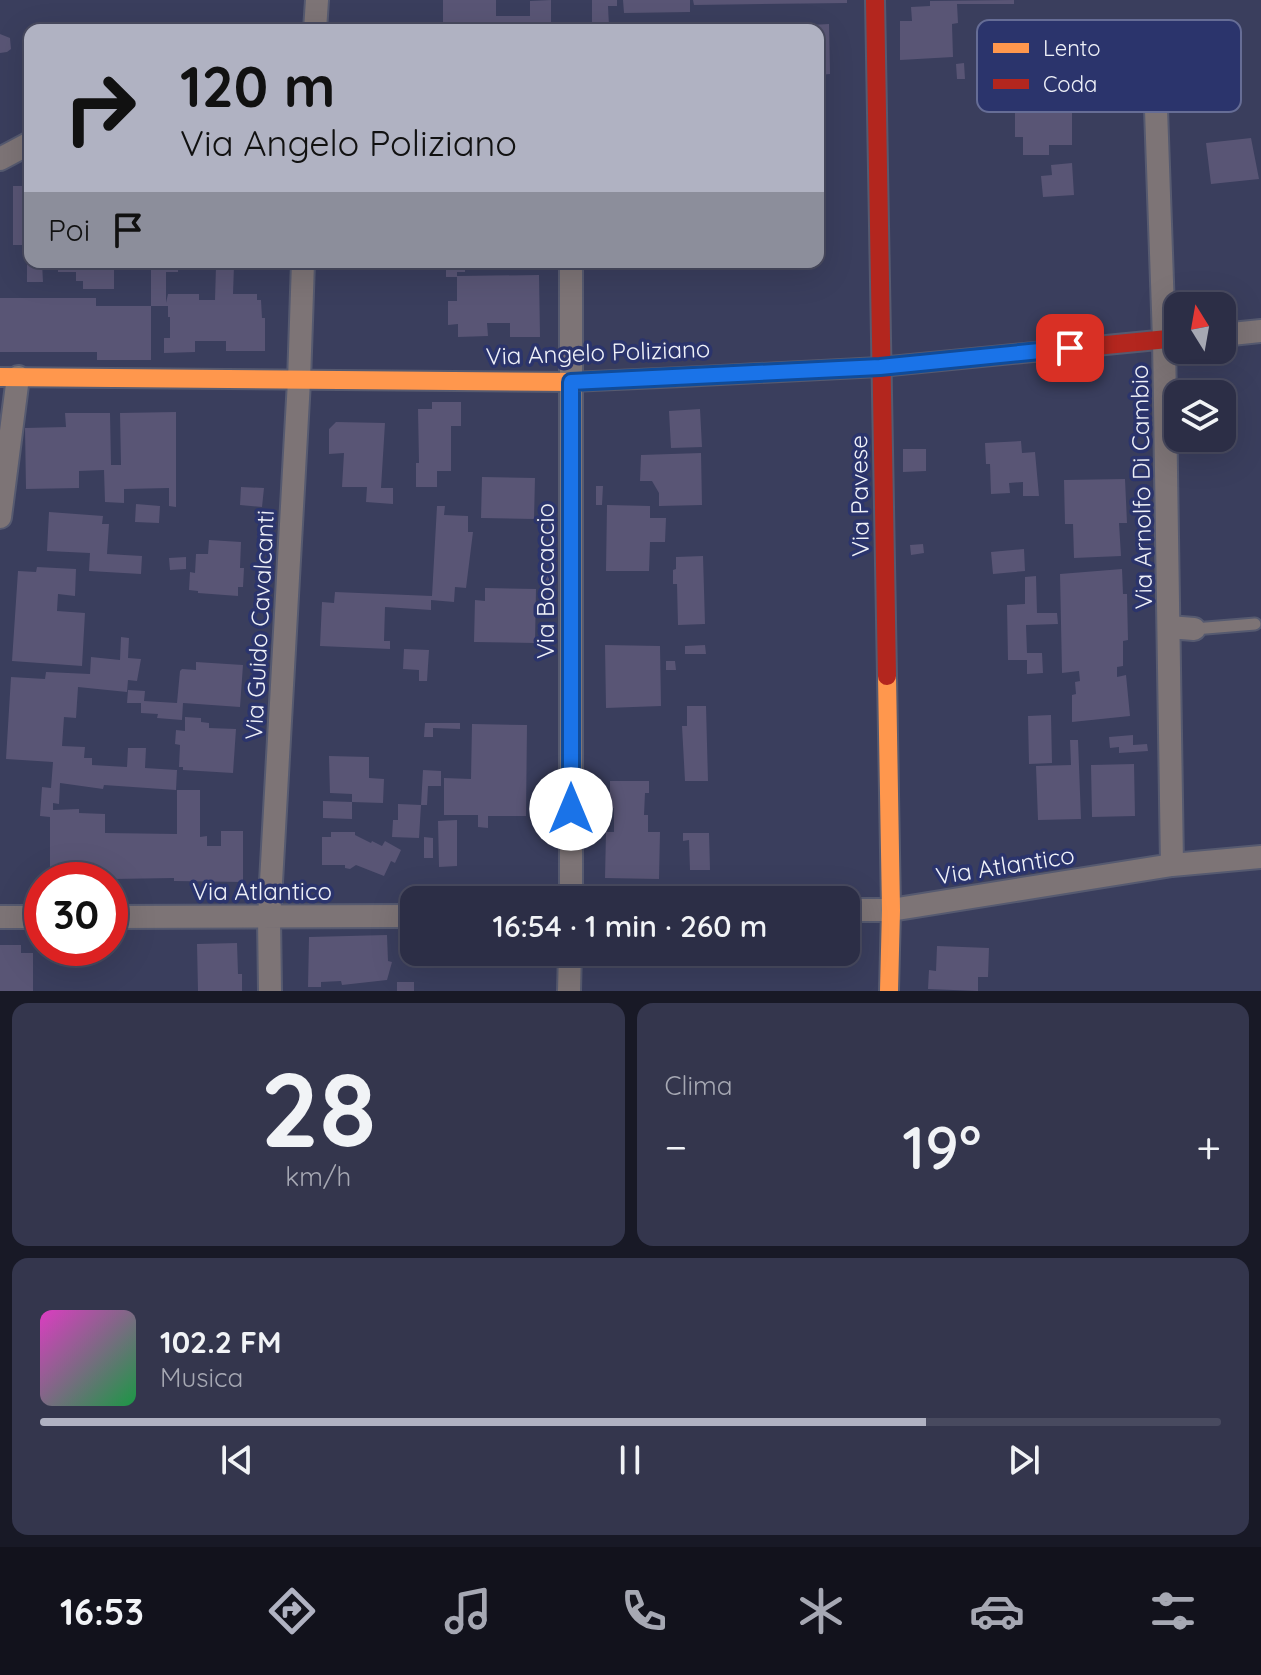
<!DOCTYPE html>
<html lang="it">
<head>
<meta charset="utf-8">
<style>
	:root { --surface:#2c2e46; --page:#34364d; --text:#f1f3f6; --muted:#a6a8b3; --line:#484a5f; --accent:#b0b2c2 }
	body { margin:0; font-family:Quicksand,sans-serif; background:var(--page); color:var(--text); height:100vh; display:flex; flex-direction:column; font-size:30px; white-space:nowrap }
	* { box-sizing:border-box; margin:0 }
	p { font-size:26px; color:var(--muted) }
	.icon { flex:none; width:44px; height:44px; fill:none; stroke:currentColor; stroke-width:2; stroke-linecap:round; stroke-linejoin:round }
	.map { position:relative; height:991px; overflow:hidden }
	.side { display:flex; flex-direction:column; gap:12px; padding:12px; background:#181926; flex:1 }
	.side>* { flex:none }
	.guide { position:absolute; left:24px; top:24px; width:800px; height:244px; border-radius:16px; box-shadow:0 8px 32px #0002,0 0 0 2px var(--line); background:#b0b2c2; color:#111; overflow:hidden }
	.needle { width:52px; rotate:349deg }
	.controls { position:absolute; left:1164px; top:292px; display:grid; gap:16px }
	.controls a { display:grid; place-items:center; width:72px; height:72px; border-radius:16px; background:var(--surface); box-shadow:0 8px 32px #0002,0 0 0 2px var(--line); font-size:40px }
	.speed { position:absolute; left:24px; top:862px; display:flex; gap:16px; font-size:40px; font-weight:700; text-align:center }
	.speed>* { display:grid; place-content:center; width:104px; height:104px; border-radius:50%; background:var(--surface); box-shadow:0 8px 32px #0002,0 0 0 2px var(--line); line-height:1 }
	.speed .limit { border:12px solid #d22; background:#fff; color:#111 }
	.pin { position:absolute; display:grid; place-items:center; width:68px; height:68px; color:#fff; margin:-34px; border-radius:16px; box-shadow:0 4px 12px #0006 }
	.me { position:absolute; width:88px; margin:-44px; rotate:0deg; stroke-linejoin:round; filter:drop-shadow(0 0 6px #0008) }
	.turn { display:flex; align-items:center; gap:28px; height:168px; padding:0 24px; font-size:36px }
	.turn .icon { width:104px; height:104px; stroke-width:2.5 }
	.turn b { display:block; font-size:56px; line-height:68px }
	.then { display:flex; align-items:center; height:76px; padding:0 24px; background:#0003; gap:16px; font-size:30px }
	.big { font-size:60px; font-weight:600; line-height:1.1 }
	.side .tile { flex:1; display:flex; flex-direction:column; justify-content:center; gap:12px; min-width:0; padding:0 28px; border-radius:16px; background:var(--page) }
	.side .dial { align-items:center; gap:0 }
	.dial b { font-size:104px; line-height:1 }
	.song { display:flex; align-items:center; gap:24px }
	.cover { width:96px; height:96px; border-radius:12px; background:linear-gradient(135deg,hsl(310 70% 55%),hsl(140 70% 35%)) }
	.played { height:8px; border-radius:4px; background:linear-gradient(90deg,var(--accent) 75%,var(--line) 75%) }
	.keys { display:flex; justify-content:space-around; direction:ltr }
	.heat { display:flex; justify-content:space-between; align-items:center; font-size:44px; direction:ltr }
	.side .tiles { flex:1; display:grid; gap:12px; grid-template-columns:1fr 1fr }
	.tile:last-child { grid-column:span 2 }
	.trip { position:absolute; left:400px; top:886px; width:460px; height:80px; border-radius:16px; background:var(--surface); box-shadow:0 8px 32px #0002,0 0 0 2px var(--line); font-weight:600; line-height:80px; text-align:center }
	.tab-bar { display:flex; height:128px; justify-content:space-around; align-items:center; background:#12121c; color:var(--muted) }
	.tab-bar .icon { width:56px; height:56px }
	.tab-bar .current { color:var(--accent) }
	.tab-bar b { font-size:36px; color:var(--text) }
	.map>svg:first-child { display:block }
	.building { fill:#595575 }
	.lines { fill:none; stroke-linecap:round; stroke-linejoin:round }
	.lane-casing { stroke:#565a70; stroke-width:15 }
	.street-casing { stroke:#565a70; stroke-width:26 }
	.slow-casing { stroke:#565a70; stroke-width:22 }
	.jam-casing { stroke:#565a70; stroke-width:22 }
	.lane { stroke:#7d7476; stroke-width:11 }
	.street { stroke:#7d7476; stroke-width:22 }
	.slow { stroke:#ff974d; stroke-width:18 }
	.jam { stroke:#b3261e; stroke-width:18 }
	.route-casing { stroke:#114b97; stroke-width:20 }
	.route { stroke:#1a73e8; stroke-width:14 }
	.labels { text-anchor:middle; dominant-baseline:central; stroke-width:7; stroke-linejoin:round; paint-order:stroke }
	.street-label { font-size:24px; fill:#eff1f8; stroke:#2b346c }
	.key { fill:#2b346c; stroke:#666d96; stroke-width:2 }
	.key-label { font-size:22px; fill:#eff1f8 }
</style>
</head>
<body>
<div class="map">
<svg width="1261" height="991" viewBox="0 0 1261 991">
	<rect width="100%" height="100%" fill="#3a3e5d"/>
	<path class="building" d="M443,0H496V16H530V1L551,0V30H431L432,22H443Z
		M592,0H617V6H608L609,26H613V30H598V25H592Z
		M623,0H690V12L624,13Z
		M693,0H847V3L694,5Z
		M1014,0V4H957L958,23L952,24L953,57L900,60V21H912L911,7L930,6V1Z
		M829,24L830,74L818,75V30H773V27Z
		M0,34L10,38L11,49L7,52L0,53Z
		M964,63L965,79H957L956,64Z
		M1015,108H1072V145H1049V155H1023V137H1015Z
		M1251,138L1259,179L1211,184L1206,143Z
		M1072,163L1074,195L1043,197L1041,176L1052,175L1051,165Z
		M13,186H30V245H13Z
		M446,262H465V272H457V277H446Z
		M27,263H42L43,282H27Z
		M58,263H114V289H83V281H76V272H58Z
		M151,263H178V272H166V303L168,294H199V300H215L216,266H234L233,294H257V300H261L262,318H265V351H226V341H195V352L164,353V338H170V317H168V306H151Z
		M539,275L540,337H510V323H487L488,336L458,337V324L448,325V301H457V276Z
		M0,298H96V306H151V360H97V352H0Z
		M432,402H461V426H451V471H437V487H416V463H419L418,409H432Z
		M700,409L702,447L671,448L669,411Z
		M176,412V507L169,506V488L124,489V503L105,502L104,470L79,471V488L26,489L25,428L66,427L65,413H110L111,465H121L120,413Z
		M336,422L385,423L381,488H393V504L366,502L367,487H342L344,453L329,454V429Z
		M1021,441L1022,453L1035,452L1039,496H1023V482L1009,483L1010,493L991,494L990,464H986L985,443Z
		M903,449H926V471L903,472Z
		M701,453L702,505L659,506V493L652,481H640L641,455Z
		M482,477L535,478L534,519L481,518Z
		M1125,479L1127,523H1119L1121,556L1074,558L1073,524H1065L1064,480Z
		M596,486H603L602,505H596Z
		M241,487L264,488L262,507L240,505Z
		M136,504L160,506L159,523L135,522Z
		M607,505L650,506V518H666L665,542H650L649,571H606Z
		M437,506H445L444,515L468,516V532H473L466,588L455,587L454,602L431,600V610L385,607L384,641H390V649L320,646L322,602L334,603L335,592L432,596Z
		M49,512L103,516L102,524H109L107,554L142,556L141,574L89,571L90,553L47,551Z
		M209,540L241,542L240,568H244L243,587H238V596L198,593V591L189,590L190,572L195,573L196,554H208Z
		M923,544L924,553L911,555L910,545Z
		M1024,549L1025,571L993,574L991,552Z
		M703,556L705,624L678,625L677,584H673V570L676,569V557Z
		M186,557V569L170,570L169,558Z
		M37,567L76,569L75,596L58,594L57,611L85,613L82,666L12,661L18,571L36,572Z
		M1122,569L1123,594H1127L1128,640L1123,641V666L1117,667V677L1126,675L1130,716L1072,722V695L1076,694L1075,682L1080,681L1079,671L1062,673L1060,574Z
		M541,571H549V589H541Z
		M1036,576L1037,613H1057L1058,624L1026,625L1027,653H1042L1043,673L1027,674V660H1008L1007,605L1025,604V577Z
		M485,588L536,589L535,643L474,642L475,600L485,601Z
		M121,637L129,638L128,658L141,659L137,681L128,680L127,692L78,687L76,718L64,717L62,746L85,747L84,758H92V765L127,767L128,748H146L145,768L177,770L176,790L104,785L103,789L60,783L59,804L53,803V810L79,809V813L105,814V833L177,834V790H200V837L207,836V846H221V831H243V882L174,881V878L50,880V817L40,816L42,787L51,788L53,762L6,759L11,677L45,679L46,672L90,674L91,657L120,660Z
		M605,645L660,646L661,706L606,708Z
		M705,645L706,654H685V646Z
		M404,649L429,650L427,681H419V670L403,669Z
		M666,661H675L676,670H666Z
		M196,662L243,665L240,707L183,703L182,720L157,718L158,714L141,713V703H127L128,690L145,691L144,701L177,703L180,671L182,669L196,670Z
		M687,706H706L708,781H685L682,726H687Z
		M1051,715L1052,763L1029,764L1028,716Z
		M185,717L201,718V722L209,723V728L236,729L233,773L183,770V767H179L180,745L175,744L176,730L185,731Z
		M425,723H460V729L433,728V737H424Z
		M472,724L527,725L526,816H488V828L478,827V815H444V778L471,779Z
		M1133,735V745L1147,744L1148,751L1119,753V747L1110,748L1109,737Z
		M1070,740H1078L1081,819L1038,820L1036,766L1071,765Z
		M329,756L369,757V778L384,779L383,803L352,802V794L330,793Z
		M1134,764L1135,816L1092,817L1091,765Z
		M423,770L441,771V786H428L427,805H421Z
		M610,781H649V793H645L644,815H648V832H660L659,879L605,878L606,832H614V808H610Z
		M586,783L592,784V799H586Z
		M323,801L352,802V819L323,818Z
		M398,804L421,805L419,838L392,837L393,820H398Z
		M457,820V866L439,867L438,821Z
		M331,832H355V835L371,843L372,841L382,846L385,841L401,850L395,863L391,861L384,876L356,865L350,869L345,868V865H322V837H331Z
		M683,833H709L710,870H690L689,840L683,841Z
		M424,837L433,838V858H424Z
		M387,935L388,961L392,962L387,980L342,985L341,981L321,982V987H308L309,937Z
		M237,943L238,974H242V991H198L197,944Z
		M0,945H21V953H33V991H0Z
		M937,946L989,948L988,977H978V991L928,989L929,970L936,971Z
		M397,982H414V991H397Z"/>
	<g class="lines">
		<defs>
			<path id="lane" d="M1194,629L1255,624"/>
			<path id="street" d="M315,30L317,0
				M1156,109L1164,339L1172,865
				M0,159L30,143
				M1222,335L1261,331
				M0,517L18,377
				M1169,627L1194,629
				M571,900V262
				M846,910H891L1172,865L1261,857
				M0,917H42
				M110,917L414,916
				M270,991L269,918L299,381L303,262
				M569,991L570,952"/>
			<path id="slow" d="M0,377L571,382L682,377
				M887,676L891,910L889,991"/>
			<path id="jam" d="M875,0L887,676
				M682,377L880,367L1178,338"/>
		</defs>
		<use href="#lane" class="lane-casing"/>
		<use href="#street" class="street-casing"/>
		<use href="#slow" class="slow-casing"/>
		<use href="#jam" class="jam-casing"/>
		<use href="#lane" class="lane"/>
		<use href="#street" class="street"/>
		<use href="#slow" class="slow"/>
		<use href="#jam" class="jam"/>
	</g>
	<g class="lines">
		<defs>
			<path id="route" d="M571,809V382L880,367L1070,348"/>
		</defs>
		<use href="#route" class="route-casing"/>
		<use href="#route" class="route"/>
	</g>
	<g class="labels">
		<g class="street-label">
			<text transform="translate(598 352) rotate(-2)">Via Angelo Poliziano</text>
			<text transform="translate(1141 487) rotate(-91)">Via Arnolfo Di Cambio</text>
			<text transform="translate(859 496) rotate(-91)">Via Pavese</text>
			<text transform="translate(545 581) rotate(-90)">Via Boccaccio</text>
			<text transform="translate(259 625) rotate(-87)">Via Guido Cavalcanti</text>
			<text transform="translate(1005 865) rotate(-9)">Via Atlantico</text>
			<text x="262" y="891">Via Atlantico</text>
		</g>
	</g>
	<rect x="977" y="20" width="264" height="92" rx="12" class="key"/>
	<rect x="993" y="43" width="36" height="10" fill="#ff974d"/>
	<rect x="993" y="79" width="36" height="10" fill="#b3261e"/>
	<g class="key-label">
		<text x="1043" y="56">Lento</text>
		<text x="1043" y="92">Coda</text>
	</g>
</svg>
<div class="controls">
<a><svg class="needle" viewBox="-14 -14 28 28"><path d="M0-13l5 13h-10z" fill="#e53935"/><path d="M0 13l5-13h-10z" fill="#a6a8b3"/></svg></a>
<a><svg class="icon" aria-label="layers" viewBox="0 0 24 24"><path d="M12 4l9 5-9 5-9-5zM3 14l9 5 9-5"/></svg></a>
</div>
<div class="speed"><div class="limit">30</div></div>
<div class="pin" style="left:1070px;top:348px;background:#d93025"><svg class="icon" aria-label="arrive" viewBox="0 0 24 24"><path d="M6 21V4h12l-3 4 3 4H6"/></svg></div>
<svg class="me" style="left:571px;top:809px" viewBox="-20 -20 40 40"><circle r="19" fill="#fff"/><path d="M0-13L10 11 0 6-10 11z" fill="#1a73e8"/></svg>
<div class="trip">16:54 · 1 min · 260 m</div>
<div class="guide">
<div class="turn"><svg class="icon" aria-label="right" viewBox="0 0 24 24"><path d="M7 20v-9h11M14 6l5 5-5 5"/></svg><div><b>120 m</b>Via Angelo Poliziano</div></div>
<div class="then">Poi<svg class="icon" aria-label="arrive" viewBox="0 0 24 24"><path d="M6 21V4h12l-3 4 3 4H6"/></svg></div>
</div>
</div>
<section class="side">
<div class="tiles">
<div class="tile dial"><b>28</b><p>km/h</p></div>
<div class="tile"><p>Clima</p>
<div class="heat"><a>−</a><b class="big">19°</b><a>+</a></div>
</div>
<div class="tile">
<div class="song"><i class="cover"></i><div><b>102.2 FM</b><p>Musica</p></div></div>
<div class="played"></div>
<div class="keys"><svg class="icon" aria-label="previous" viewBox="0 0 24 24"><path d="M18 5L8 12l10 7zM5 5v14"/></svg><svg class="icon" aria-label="pause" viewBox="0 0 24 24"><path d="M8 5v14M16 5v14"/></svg><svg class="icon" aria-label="next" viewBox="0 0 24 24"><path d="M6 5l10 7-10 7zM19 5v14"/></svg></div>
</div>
</div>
</section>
<nav class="tab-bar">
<b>16:53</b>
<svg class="icon current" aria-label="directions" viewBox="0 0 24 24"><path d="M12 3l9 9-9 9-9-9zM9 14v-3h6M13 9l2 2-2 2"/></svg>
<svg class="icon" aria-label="music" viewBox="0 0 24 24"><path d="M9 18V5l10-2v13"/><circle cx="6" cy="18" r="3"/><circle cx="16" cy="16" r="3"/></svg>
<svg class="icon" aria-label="phone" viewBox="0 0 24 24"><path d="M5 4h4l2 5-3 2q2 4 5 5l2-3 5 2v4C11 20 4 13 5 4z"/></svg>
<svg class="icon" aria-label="climate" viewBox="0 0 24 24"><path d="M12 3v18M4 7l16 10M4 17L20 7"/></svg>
<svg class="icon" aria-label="car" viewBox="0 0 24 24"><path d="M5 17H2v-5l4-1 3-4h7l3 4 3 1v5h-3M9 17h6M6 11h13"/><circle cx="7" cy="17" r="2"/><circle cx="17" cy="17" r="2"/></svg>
<svg class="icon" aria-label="filters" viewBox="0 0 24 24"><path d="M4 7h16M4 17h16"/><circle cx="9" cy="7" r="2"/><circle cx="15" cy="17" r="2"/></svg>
</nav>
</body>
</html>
